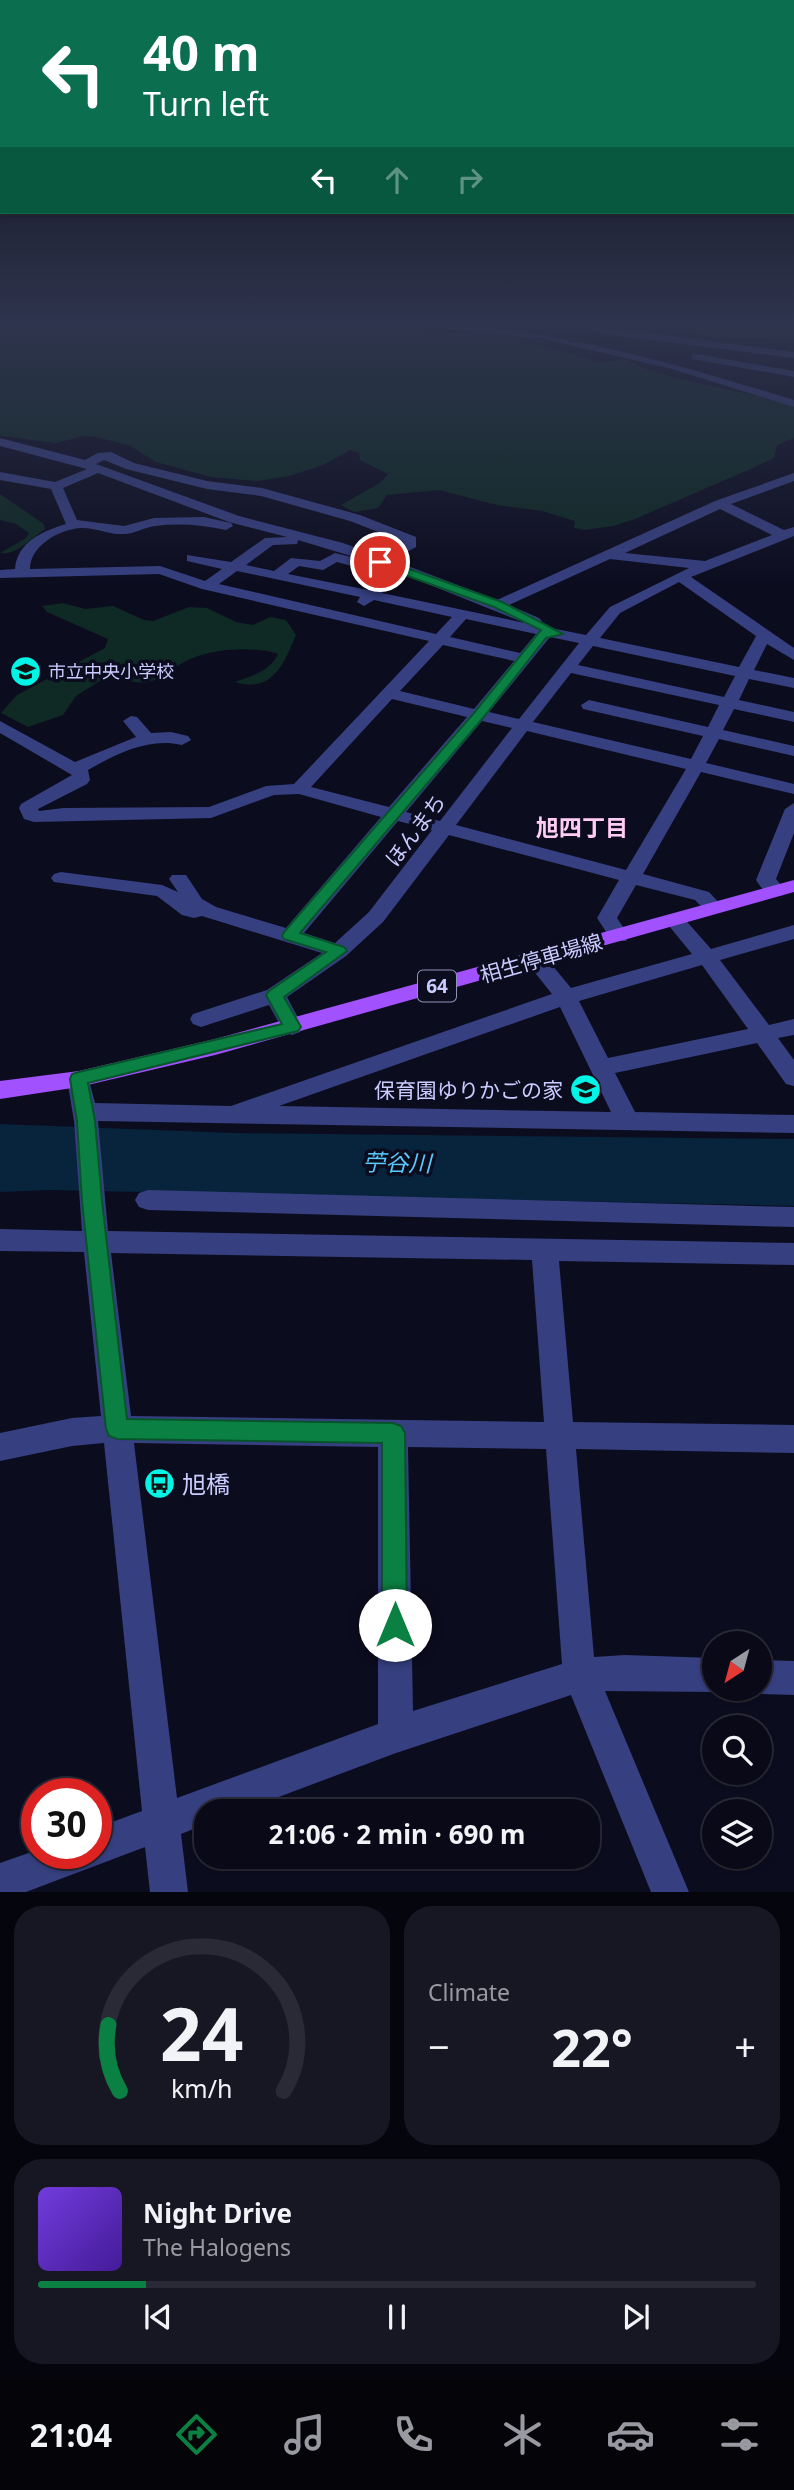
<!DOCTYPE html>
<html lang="en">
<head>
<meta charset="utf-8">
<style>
	:root { --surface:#090917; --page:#171724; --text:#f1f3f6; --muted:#999aa1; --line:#292a36; --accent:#0b8043 }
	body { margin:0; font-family:"Noto Sans","Noto Sans JP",sans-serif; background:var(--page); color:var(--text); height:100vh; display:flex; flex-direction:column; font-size:26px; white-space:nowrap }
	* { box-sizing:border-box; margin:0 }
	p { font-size:23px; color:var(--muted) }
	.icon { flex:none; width:38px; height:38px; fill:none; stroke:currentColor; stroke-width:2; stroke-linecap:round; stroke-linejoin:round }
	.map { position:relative; height:1892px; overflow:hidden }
	.drawer { display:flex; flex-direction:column; gap:14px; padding:14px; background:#05050d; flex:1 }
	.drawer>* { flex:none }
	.guide { position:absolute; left:0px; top:0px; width:794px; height:214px; box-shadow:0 2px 5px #0004,0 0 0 2px var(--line); background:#0b6e4f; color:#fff; overflow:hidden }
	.needle { width:46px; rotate:216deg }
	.tools { position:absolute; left:702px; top:1631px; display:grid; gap:14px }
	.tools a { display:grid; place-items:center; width:70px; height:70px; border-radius:50%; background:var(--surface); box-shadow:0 2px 5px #0004,0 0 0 2px var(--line); font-size:35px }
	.speed { position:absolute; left:21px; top:1778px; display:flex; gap:14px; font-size:35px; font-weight:700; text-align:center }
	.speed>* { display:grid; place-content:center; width:91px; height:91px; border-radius:50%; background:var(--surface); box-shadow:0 2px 5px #0004,0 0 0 2px var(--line); line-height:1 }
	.speed .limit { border:10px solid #d22; background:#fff; color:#111 }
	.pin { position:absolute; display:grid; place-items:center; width:60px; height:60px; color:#fff; margin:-30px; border:4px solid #fff; border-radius:50%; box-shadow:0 2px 7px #0007 }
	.me { position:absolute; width:77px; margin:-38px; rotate:0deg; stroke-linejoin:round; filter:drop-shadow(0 0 5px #0008) }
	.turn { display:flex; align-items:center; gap:24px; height:147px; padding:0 28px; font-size:32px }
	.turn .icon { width:91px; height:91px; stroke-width:2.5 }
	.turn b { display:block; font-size:49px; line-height:60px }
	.lanes { display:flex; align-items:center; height:66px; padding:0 28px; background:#0003; justify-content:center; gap:35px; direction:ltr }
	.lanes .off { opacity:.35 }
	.big { font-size:52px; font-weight:700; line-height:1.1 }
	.drawer .card { flex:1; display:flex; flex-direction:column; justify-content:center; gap:10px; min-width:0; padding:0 24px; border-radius:28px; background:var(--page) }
	.drawer .dial { align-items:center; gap:0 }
	.dial svg { height:182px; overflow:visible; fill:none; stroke:var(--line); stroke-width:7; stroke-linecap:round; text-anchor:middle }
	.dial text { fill:var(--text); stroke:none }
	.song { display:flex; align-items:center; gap:21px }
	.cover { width:84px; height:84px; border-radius:10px; background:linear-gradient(135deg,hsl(260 70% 55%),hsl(260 70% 35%)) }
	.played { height:7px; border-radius:4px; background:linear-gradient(90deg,var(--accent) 15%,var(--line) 15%) }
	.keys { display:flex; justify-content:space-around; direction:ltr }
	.heat { display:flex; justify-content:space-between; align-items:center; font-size:38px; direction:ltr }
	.drawer .tiles { flex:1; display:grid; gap:14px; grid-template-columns:1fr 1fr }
	.card:last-child { grid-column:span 2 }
	.trip { position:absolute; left:194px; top:1799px; width:406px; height:70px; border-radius:28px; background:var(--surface); box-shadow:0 2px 5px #0004,0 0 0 2px var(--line); font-weight:700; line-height:70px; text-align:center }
	.menu { display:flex; height:112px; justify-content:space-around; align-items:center; background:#040409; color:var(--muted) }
	.menu .icon { width:49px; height:49px }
	.menu .active { color:var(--accent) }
	.menu b { font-size:32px; color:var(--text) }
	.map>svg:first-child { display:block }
	.green { fill:#0f2924 }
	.water { fill:#08233c }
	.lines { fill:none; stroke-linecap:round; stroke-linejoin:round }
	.minor { fill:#363f7f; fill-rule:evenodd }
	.major { fill:#a251ff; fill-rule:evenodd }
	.route { fill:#0b8043; stroke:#07532c; stroke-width:2 }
	.labels { text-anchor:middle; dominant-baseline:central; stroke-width:7; stroke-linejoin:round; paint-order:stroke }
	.far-poi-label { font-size:18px; fill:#caccff; stroke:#0c0c1f; text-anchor:start }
	.shield { fill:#0c0c1f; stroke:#9192bc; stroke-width:2 }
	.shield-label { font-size:19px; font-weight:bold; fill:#caccff }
	.street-label { font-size:21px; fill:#caccff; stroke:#0c0c1f }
	.poi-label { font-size:21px; fill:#caccff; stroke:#0c0c1f; text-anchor:end }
	.neighbourhood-label { font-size:23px; font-weight:bold; fill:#ffccf4; stroke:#0c0c1f }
	.water-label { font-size:23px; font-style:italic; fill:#58ccff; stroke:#0c0c1f }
	.near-poi-label { font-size:24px; fill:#caccff; stroke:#0c0c1f; text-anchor:start }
</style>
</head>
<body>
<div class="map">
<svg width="794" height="1892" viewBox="0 0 794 1892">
	<rect width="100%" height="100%" fill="#0c0c1f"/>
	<path class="green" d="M0,322H329L392,329L517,336L518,340L603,363L624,359L646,369L679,379L766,398L794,407V438L777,445L774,458L755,467L635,519L613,526L584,530L574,528L575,521L542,511L497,505L439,490L387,495L378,508L354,512L341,505L380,483L388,474L360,460L359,453L350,450L323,465L289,476L257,481L211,477L156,462L129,445L95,437L84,436L56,443L0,436Z
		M650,322H794V337C764,337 734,340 704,336C685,333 669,324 650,322Z
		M0,494L44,524L45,529C31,538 17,556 0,553L26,538L29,533L16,524L0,520Z
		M63,603L85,609L113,606L144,620L153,621L189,607L207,608L236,622L253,625L270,617L286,620L296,635C284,663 273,694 235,682C252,676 270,671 278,654C250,644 186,649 169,675L146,683L103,679L76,696L63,715L28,727L1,713L17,695L105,648L108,639L47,612L42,606Z"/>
	<path class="water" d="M0,1124L235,1133L794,1139V1206L50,1190L0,1192Z"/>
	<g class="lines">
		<path class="minor" d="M407,322C433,320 461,324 487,327C592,339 693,369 794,400V407L672,369L548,340L412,325Z
			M548,322H567L794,352V358L611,335Z
			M696,354L794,371V377L692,359V355Z
			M0,438L85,460L98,453L111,452L134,463L207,481L262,488L360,515L416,537V547L392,560L497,600L715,501L794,473V481L731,504L784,530L794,527V536L691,577L794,648V660L767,644L754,670L794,678V688L749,679L739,700L794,712V722L734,709L723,730L794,746V756L719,739L706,763L794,784V794L701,772L643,874L709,892L724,908L721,912H707L695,900L636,885L617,918L629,936L626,941H612L597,918L619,880L449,835L383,922L346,956L287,997L303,1027L300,1032L292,1035L284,1032L269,1005L201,1027L193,1024L190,1019L193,1014L267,990L322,953L202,916L194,918L182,915L157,896L54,882L51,878L54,874L61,872L162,885L178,892L169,879L172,875H186L202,899L216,907L286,928L381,817L299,794L274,795L211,818L34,822L24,819L19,808L21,804L72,775L0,733V721L75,762L136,737L123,721L131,716L137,717L151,733L171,732L188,736L191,740L182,745C149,737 116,754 88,770L90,780L87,784L38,809L39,811L63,808L209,807L266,786L294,784L429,641L202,589L159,574L0,578V570L15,569C17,542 43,531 66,524L51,489L0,480V472L55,482L87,469L0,446ZM104,460L126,469L207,489L261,496L350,521L404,542L379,556L343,543L239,516L96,464ZM98,473L229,522L287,537L265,538L231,562L187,555V561L222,569L205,581L160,566L30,569C30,546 58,530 80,528C95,527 109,535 124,534C134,534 145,527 155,526C179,523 203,525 226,530L233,526L231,523L204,517L154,518L124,526L77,520L63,488ZM720,509L772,535L705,561L625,553ZM298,540L371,562L335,553L320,561L291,558L274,571L246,565L273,545L297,544ZM610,559L689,568L610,607L586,635L536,625L542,621L539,618L509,605ZM337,562L385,575L368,590L288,574L299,566L323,570ZM237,571L360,597L357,602L364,606L374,600L452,617L436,634L219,584ZM398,572L525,623L382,593L397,579ZM679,582L756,636L739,667L600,638L620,613ZM466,619L536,634L520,653L450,637ZM550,637L579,643L519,719L489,712ZM443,645L514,661L474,709L400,691ZM593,646L735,676L724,697L578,665ZM571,673L719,705L708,727L589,700L581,705L583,709L703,736L691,759L533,722ZM392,699L467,717L389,807L311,787ZM482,721L512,728L440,821L406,812ZM527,731L686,769L626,870L456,825ZM398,821L432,830L369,912L335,943L304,933Z
			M794,803V833L776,879L786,891L783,895C770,899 763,891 756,880L785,809Z
			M675,915L682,916L711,949L794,925V939L720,960L769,1025L794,1019V1035L778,1038L794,1060V1086L786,1084L757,1043L615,1073L635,1112L794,1115V1133L98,1121L108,1231L794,1243V1265L559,1261L573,1422L794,1425V1453L576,1449L594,1657L625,1655L714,1658V1689H722L714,1692L605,1691L689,1892H651L571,1695L396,1753L241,1811H206V1824L181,1834L188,1892H150L145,1847L26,1892H0V1863L37,1850V1853H96V1828L142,1811L104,1443L72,1446L0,1461V1433L72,1418L101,1416L84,1252L0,1251V1229L82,1231L74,1121L67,1079L71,1073L79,1071L87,1073L95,1103L231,1106L552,994L524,959L527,954H543L571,988L692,954L665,921L668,916ZM702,965L748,1029L608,1058L579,1001ZM560,1007L611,1112L279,1106ZM111,1253L532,1260L544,1422L131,1416ZM134,1443L378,1447V1724L177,1798ZM408,1447L546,1449L562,1664L413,1711Z
			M148,1190L794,1207V1227L148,1210L139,1207L135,1200L139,1193Z
			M760,1660L794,1661V1695L760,1694L748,1689H760Z"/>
		<path class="major" d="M794,880V892L215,1055L79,1087L0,1099V1081L79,1071L215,1039Z"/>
	</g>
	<linearGradient id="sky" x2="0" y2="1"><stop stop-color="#070711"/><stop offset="0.55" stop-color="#2e344d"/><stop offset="1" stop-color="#2e344d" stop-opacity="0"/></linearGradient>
	<rect width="794" height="586" fill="url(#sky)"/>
	<path class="route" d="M377,560H384L502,602L563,634L546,638L483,718L300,933L344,947L347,951L284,997L301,1027L298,1031L88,1083L95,1121L102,1201L127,1419L393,1423L401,1426L405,1433L407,1625L404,1634L395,1638L386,1634L382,1625V1443L117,1439L109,1436L106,1429L82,1201L77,1121L70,1079L72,1074L79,1072L282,1024L266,995L269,991L326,952L284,939L282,936L284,932L474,713L541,630L494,607L377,565Z"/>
	<defs>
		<symbol id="school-disc" viewBox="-11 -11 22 22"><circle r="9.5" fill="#00f5e7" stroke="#0c0c1f"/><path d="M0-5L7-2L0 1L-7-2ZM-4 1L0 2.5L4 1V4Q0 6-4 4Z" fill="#111"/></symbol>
		<symbol id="bus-disc" viewBox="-11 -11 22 22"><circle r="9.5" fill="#00f5e7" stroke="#0c0c1f"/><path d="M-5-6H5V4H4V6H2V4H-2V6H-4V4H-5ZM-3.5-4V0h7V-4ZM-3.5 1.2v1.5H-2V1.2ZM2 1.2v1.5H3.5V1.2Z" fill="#111"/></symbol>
	</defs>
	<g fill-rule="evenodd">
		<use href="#school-disc" x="8" y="654" width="35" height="35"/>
		<use href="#school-disc" x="568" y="1072" width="35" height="35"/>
		<use href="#bus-disc" x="142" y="1466" width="35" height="35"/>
	</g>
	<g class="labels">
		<g class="far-poi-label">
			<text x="48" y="671">市立中央小学校</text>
		</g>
		<rect class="shield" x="418" y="970.5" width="38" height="31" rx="5"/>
		<g class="shield-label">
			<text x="437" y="986">64</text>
		</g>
		<g class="street-label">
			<text transform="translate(415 830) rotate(-53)">ほんまち</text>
			<text transform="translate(541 958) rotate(-16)">相生停車場線</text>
		</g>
		<g class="poi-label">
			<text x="563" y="1090">保育園ゆりかごの家</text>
		</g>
		<g class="neighbourhood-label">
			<text x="582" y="827">旭四丁目</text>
		</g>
		<g class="water-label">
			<text transform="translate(397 1162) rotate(1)">苧谷川</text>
		</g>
		<g class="near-poi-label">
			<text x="182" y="1483">旭橋</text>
		</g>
	</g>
</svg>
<div class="tools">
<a><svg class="needle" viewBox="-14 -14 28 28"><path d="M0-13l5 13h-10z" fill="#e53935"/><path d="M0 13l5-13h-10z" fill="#999aa1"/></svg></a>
<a><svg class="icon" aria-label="search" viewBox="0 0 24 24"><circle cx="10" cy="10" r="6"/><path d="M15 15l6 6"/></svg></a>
<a><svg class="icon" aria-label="layers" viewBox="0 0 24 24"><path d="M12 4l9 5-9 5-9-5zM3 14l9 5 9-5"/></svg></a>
</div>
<div class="speed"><div class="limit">30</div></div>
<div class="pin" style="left:380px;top:562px;background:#d93025"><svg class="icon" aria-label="arrive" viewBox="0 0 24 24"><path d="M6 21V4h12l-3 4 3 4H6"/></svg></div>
<svg class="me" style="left:395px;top:1625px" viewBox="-20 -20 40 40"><circle r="19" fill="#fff"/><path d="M0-13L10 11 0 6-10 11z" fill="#0b8043"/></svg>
<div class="trip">21:06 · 2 min · 690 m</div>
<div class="guide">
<div class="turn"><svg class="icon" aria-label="left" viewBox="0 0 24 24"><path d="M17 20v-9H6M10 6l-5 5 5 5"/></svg><div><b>40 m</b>Turn left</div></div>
<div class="lanes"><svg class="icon" aria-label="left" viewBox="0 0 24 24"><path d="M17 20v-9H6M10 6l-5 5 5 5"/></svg><svg class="icon off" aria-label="ahead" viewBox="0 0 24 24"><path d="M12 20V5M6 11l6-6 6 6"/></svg><svg class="icon off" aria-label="right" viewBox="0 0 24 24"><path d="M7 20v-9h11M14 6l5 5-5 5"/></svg></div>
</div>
</div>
<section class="drawer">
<div class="tiles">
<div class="card dial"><svg viewBox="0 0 100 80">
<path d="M14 69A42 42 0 1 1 86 69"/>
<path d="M14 69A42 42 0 0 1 9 40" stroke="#0b8043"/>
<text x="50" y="56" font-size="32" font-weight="700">24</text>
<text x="50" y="72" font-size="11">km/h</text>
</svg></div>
<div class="card"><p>Climate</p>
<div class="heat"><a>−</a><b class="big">22°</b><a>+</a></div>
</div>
<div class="card">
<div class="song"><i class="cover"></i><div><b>Night Drive</b><p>The Halogens</p></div></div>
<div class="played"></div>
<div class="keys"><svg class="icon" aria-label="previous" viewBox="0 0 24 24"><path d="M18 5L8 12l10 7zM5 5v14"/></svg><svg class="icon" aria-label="pause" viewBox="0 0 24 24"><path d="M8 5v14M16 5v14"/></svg><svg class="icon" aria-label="next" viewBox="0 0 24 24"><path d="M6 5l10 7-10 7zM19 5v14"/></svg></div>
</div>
</div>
</section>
<nav class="menu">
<b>21:04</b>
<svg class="icon active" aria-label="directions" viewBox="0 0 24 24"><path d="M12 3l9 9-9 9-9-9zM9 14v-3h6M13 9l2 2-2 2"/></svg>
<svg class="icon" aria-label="music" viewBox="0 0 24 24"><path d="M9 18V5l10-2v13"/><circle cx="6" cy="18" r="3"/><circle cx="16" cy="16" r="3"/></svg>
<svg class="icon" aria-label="phone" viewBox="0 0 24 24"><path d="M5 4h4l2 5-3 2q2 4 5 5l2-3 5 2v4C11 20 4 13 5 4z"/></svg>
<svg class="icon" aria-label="climate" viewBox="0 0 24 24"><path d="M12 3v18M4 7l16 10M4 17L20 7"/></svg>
<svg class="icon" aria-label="car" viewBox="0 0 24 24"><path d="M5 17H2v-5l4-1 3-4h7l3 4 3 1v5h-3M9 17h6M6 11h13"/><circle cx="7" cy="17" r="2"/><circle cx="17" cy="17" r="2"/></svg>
<svg class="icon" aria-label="filters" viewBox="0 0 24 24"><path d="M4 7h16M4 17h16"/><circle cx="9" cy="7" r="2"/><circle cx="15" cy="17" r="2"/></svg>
</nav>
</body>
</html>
